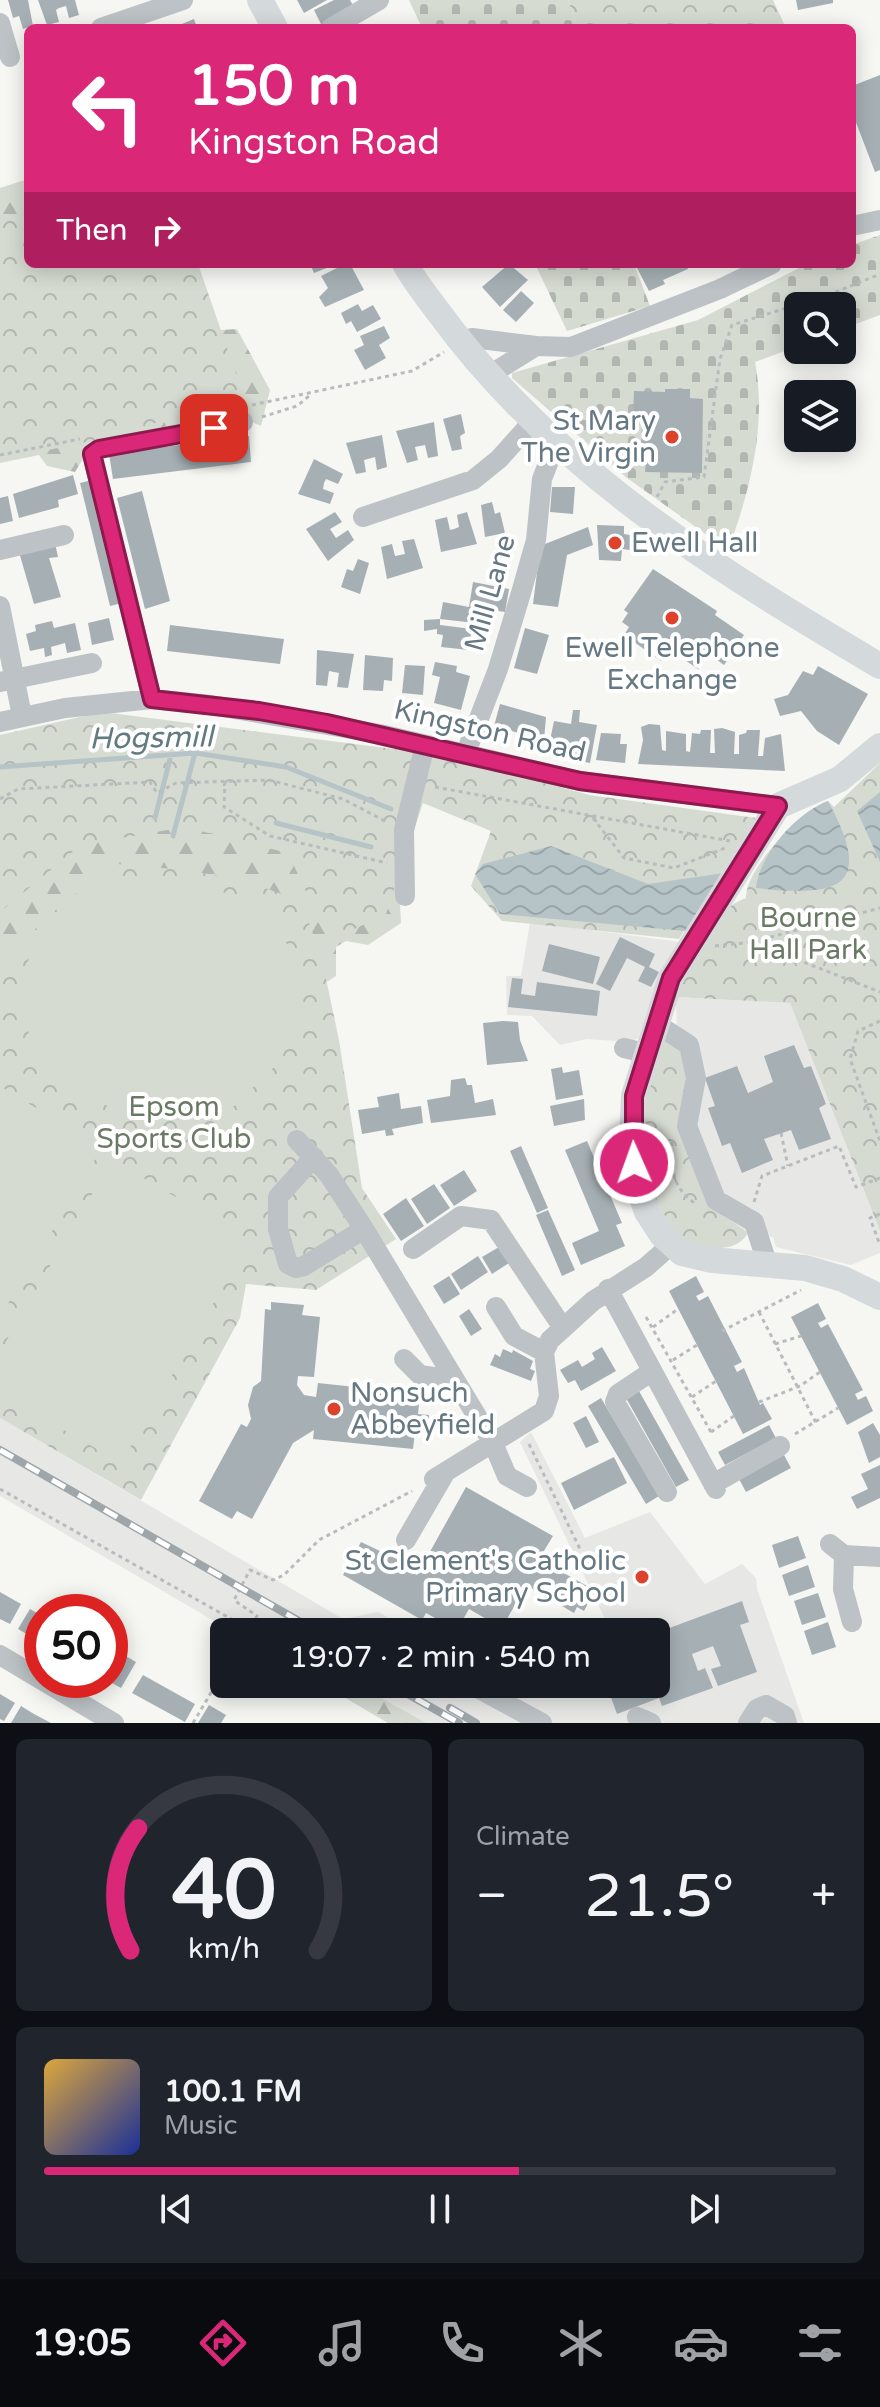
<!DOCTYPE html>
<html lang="en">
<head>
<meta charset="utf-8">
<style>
	:root { --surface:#171b24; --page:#20242c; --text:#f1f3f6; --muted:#9ea1a6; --line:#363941; --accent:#db2777 }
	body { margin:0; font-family:"Varela Round",sans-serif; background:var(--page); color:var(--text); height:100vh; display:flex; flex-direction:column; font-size:30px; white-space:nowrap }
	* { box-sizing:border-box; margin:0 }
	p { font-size:26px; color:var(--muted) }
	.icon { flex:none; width:44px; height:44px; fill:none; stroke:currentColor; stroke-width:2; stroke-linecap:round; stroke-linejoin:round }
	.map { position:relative; height:1723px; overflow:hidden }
	.details { display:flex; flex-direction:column; gap:16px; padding:16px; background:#0d0f14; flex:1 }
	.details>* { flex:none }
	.hud { position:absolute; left:24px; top:24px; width:832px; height:244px; border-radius:12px; box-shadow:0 4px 20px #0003; background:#db2777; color:#fff; overflow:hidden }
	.buttons { position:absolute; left:784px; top:292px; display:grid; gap:16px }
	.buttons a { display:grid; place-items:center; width:72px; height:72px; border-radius:12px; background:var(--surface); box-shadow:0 4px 20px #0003; font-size:40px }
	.speed { position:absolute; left:24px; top:1594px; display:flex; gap:16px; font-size:40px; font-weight:700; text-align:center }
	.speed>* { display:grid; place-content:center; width:104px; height:104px; border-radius:50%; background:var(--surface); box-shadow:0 4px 20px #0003; line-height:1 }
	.speed .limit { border:12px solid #d22; background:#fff; color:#111 }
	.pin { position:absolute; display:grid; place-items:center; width:68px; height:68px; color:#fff; margin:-34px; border-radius:16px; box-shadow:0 4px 12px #0006 }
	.me { position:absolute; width:88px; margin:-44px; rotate:358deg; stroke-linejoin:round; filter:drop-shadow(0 0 6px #0008) }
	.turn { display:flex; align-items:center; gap:28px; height:168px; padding:0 32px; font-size:36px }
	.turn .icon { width:104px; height:104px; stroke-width:2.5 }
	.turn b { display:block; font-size:56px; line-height:68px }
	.then { display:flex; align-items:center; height:76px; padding:0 32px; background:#0003; gap:16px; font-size:30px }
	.big { font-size:60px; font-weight:600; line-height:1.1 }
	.details .widget { flex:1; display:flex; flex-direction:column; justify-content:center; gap:12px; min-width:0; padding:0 28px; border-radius:12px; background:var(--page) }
	.details .dial { align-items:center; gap:0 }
	.dial svg { height:208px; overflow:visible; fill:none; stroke:var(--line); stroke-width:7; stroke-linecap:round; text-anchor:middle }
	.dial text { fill:var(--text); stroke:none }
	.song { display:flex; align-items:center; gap:24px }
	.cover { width:96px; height:96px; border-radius:12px; background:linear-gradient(135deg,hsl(40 70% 55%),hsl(230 70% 35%)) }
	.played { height:8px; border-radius:4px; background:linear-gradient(90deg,var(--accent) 60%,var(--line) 60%) }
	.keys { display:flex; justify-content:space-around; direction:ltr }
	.heat { display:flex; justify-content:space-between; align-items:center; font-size:44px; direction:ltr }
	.details .tiles { flex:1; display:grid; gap:16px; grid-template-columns:1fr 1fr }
	.widget:last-child { grid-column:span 2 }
	.trip { position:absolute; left:210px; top:1618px; width:460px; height:80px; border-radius:12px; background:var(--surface); box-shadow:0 4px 20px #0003; font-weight:600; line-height:80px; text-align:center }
	.dock { display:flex; height:128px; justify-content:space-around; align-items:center; background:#090b0e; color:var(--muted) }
	.dock .icon { width:56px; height:56px }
	.dock .active { color:var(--accent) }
	.dock b { font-size:36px; color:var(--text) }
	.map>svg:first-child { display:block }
	.built { fill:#e7e7e6 }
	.forest { fill:url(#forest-firs) }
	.cemetery { fill:url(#cemetery-stones) }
	.park { fill:url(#park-crowns) }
	.garden { fill:#d6dbd2 }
	.water { fill:url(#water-waves) }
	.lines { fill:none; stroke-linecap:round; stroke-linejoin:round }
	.stream { stroke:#b6c4c7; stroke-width:5 }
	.building { fill:#a6b0b4 }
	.path { stroke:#b9bcbe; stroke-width:3; stroke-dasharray:4 4; stroke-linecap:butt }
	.minor { stroke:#bcc2c5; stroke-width:20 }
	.major { stroke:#d4d9dc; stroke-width:26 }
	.rail-casing { stroke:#9ea6aa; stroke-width:8 }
	.rail { stroke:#fff; stroke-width:5; stroke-dasharray:15; stroke-linecap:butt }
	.route-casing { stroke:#8e194d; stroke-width:20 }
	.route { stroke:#db2777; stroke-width:14 }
	.poi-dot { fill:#dd432c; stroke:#fff; stroke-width:3 }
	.labels { text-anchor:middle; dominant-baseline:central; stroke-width:8; stroke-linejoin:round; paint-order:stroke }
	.poi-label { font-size:28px; fill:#667983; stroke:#fff; text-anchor:end }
	.street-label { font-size:28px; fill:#667983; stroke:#fff }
	.park-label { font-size:28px; fill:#6b7a65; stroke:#fff }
	.water-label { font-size:30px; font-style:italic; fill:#627b7f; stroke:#fff }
</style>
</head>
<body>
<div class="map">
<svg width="880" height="1723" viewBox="0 0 880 1723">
	<defs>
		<pattern id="forest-firs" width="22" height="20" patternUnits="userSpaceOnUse" patternTransform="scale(2)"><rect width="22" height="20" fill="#d6dbd2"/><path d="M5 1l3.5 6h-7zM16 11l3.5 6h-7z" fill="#b1b6b0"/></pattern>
		<pattern id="cemetery-stones" width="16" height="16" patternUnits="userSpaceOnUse" patternTransform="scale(2)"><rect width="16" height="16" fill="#d6dbd2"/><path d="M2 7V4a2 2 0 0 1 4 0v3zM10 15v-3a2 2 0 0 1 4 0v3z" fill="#b1b6b0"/></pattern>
		<pattern id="park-crowns" width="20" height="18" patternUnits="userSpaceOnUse" patternTransform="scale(2)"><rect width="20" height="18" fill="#d6dbd2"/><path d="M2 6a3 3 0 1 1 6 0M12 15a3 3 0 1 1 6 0" fill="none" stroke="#b1b6b0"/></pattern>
		<pattern id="water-waves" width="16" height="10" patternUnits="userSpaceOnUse" patternTransform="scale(2)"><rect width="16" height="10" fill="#b6c4c7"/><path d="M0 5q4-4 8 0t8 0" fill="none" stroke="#98a4a7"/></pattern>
	</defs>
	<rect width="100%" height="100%" fill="#f6f6f3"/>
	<path class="built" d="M530,922L681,942L655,987L638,1038L630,1042L587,1039L560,1045L532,1016L507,1015L506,976H521Z
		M676,997L790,1003L880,1231V1253L851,1265L776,1247L773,1237L748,1233L714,1208L677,1041Z
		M0,1418L343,1619L378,1612L415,1632H233L0,1496Z
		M531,1432L585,1538L650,1512L705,1584L742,1564L756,1578L757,1589L804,1723H388L322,1684H656V1632H570L605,1619L520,1442Z"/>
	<path class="forest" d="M28,179V237L0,250V188Z
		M237,329L270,390L261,426L229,412L92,444L75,472L47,466L39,455L0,463V430L206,331Z
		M434,754L589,795L484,856L491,830L406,796L399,885L401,923L368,945L346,941L336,947V976L325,983L0,981V756Z
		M322,1684H356L426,1723H388Z"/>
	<path class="cemetery" d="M409,0H568L578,28H422Z
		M880,235V315L842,329V306H798V346L755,362C767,424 750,492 728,550L627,478L512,378V373L698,320L807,264H852V245Z
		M535,264H634L650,306L567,331Z"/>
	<path class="park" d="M568,0H773L786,28H578Z
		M28,214V264H198L242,391L125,434L0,460V217Z
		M102,712L434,754L589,795L756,818L679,939L502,921L471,886L491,831L423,803L386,914L329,941L288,853L185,827L81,845L0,912V735Z
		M880,763V1231L790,1003L676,997C687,966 713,908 746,898C745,869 801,811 828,801L834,807Z
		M117,864C186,870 238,873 302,903L322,960L339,1040L362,1188L396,1239L316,1290L246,1284L240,1318L141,1500L0,1418V975C31,924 69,898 117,864Z
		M664,1033L677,1041L685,1061L714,1208L748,1233C733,1257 705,1246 681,1242L645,1184L641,1106Z"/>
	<path class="garden" d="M134,876L243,896L278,920L297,973L299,1026L278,1063L227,1113L137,1121L78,1091L31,1044L19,986L36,940L112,878Z
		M0,1086L102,1148L0,1317Z
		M112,1160L250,1240L121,1463L0,1393V1352Z"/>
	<path class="water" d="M880,792V862L857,811Z
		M828,801C876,889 838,897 756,888C759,855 797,812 828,801Z
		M551,846L648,884L724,873L685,931L500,914L475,874L483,864Z"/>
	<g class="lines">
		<path class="stream" d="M0,767L195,753L286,767L391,809
			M155,818L171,755
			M276,823L371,847
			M173,836L195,753"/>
	</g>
	<path class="building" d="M8,0H28L33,26L23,29L19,16L13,18Z
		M38,0H75L79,15L69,18L66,6L59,8L56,10L59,22L47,25Z
		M297,0H327L304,13Z
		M334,0H350L355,9L322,26L314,10Z
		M796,0H833V3L798,10Z
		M194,19L197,28H172Z
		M880,75V170L875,172L852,112V86Z
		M310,264H337L314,273Z
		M345,264H350L364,290L325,307L319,297L328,288L321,276Z
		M509,264L528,280L500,307L482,287Z
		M640,264H686L688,269L663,280L665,284L649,291L637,268Z
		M521,291L534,303L516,322L503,310Z
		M358,304L362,311L373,305L381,319L357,332L351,321L346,324L341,313Z
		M384,326L390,338L379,345L386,358L365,370L354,350L364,345L360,336Z
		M665,389H690V398L703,399L702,473L645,472L646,457H641L642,417H633L634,391L665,392Z
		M461,414L465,433L460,436L462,449L452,451L443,419Z
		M434,422L438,456L428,458L425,445L415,447L418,460L407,463L396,431Z
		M382,435L387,467L377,470L375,457L368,459L364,460L366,472L356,474L346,443Z
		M249,436L251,462L113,479L109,454Z
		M314,459L343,474L338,484L326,479L324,483L323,489L334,493L330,504L298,494Z
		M73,475L78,494L58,500L59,507L19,518L13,494Z
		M92,480L122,603L110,606L80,483Z
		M552,487H575L573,514L550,512Z
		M142,491L170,601L145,609L117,498Z
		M8,496L13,521L0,524V498Z
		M492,502L495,514L500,512L505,533L485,537L481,505Z
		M335,512L342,522L330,529L336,538L348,530L354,540L328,561L306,529Z
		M467,512L477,544L441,552L435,520L447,517L450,530L454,529L459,527L457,515Z
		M597,525L624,526V534L630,535V550L622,549L621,561L599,560Z
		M588,527L593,545L567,555L558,607L533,604L539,557L545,544Z
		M414,539L423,568L387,579L381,547L392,544L395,556L405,554L402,541Z
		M55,543L58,557L49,558L61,597L34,604L19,552Z
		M358,559L369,563L360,594L341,587L347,569L353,571Z
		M653,569L717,611L715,615L744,635L724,665L709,654L698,669L669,649L661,661L624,635L629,627L622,622L628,613L624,610Z
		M473,582L509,589L505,612L478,608L475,623L440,619V625L472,629L469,650L441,647L443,635L437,634V629L424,631V620L440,619L443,602L469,607Z
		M109,618L114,640L92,645L88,623Z
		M52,621L54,628L75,623L81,650L67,653L65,643L51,647L52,655L45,657L44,648L30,651L26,634L36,631L35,625Z
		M170,625L284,639L280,664L167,651Z
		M525,628L549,635L537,674L514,668Z
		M317,650L354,654L348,688L337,687L339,673L329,671L327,686L316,685Z
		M365,655L393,658L392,681L384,680L383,691L363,690Z
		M435,662L457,666L456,672L470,676L461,710L434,703L440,677L432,675Z
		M405,665L425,666L423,695L402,693Z
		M818,666L868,694L839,745L817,731L801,711L780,716L774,699L788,695L803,671L813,675Z
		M500,704L546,717L544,740L494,726Z
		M573,710H580L579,722L597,725L590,763L547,755L554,721L571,724Z
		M649,724L660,725L662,750L666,751V731L686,734V751L690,752L692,733L700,734L701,730H711L710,753H715L714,729L722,728L735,732L734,754H739V735L746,733L747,730H760L758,756H763L765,738L781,734L785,771L638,764L643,740L641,727Z
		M601,733L621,734L620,744H627L625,763L596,760Z
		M620,937L655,954L649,967L659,972L651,987L638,981L645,967L627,958L610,991L596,984Z
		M549,944L600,957L593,984L542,971Z
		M512,978L523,979L521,994L535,996L537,982L600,991L597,1016L508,1007Z
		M503,1021L518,1022L520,1040L528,1061L487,1065L483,1023Z
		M794,1045L804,1068L811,1066L826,1104L819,1108L831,1139L799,1150L791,1130L764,1139L773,1160L742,1173L730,1143L722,1146L708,1108L715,1106L705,1078L737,1066L748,1093L773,1082L764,1056Z
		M562,1067L563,1073L579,1070L583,1095L556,1100L551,1069Z
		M465,1078L467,1085H472L475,1103L493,1099L496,1115L431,1123L427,1100L450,1096L451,1080Z
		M399,1093L401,1109L421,1106L423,1123L392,1129L394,1135L386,1136L385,1130L362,1134L358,1110L379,1107L377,1097Z
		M584,1099L585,1120L554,1126L550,1106Z
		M587,1141L622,1223L616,1225L625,1246L581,1265L572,1243L599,1231L565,1150Z
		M521,1146L548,1208L537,1213L510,1151Z
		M464,1170L477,1191L454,1206L440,1185Z
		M434,1184L450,1208L427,1224L411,1199Z
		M406,1198L424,1226L401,1241L383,1214Z
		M548,1210L575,1270L562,1276L536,1215Z
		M499,1247L509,1263L492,1274L482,1257Z
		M478,1256L488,1272L461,1290L451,1274Z
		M449,1276L460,1294L444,1304L433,1286Z
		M696,1276L704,1292L696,1296L699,1301L708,1296L742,1362L734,1366L737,1372L744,1368L760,1405L763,1403L772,1419L743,1434L669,1291Z
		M271,1302L304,1305L302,1315L320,1317L314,1377L298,1376L297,1385L304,1395L316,1397L318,1383L420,1394L418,1414L429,1415L428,1433L415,1432L413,1449L313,1439L314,1430L293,1443L252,1519L237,1511L232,1519L199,1501L241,1424L247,1427L251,1419L248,1405L253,1387L261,1381L265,1309L271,1310Z
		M818,1303L826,1319L818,1323L821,1328L828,1324L863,1390L855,1394L858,1400L866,1396L873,1411L847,1425L791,1317Z
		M469,1309L482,1329L471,1336L459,1316Z
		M602,1347L616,1371L581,1391L575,1380L568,1383L560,1370L578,1360L582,1367L595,1359L592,1353Z
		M503,1349L512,1353L513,1350L533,1361L530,1369L535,1371L531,1381L490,1365L495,1354L500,1357Z
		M639,1391L689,1480L676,1487L626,1398Z
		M601,1398L659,1496L646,1504L588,1406Z
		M586,1416L599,1442L586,1448L573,1423Z
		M873,1423L880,1435V1457L869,1463L858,1432Z
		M769,1425L776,1438L725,1465L718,1452Z
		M784,1455L791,1468L746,1492L739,1479Z
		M614,1457L627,1483L574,1510L561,1483Z
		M880,1465V1498L857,1509L851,1497L868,1489L861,1474Z
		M466,1487L553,1536L539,1559L587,1586L584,1591L592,1596L584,1611L577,1607L574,1613L526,1585L502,1628L469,1609L457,1630L426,1613L422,1620L343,1575L361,1542L401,1561L399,1565L417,1575Z
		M798,1536L806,1558L779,1568L772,1545Z
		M808,1565L815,1587L789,1596L782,1575Z
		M0,1592L21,1604L10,1624L0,1619Z
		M818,1593L826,1617L802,1625L794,1601Z
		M742,1601L749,1622L740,1625L757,1672L718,1686L711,1669L721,1666L713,1646L692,1654L698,1671L705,1668L713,1688L662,1706L659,1698L617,1714L606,1684H656V1633Z
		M30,1609L42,1616V1643L18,1629Z
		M828,1622L836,1647L812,1655L804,1631Z
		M124,1655L136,1662L121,1688L110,1682V1656L121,1661Z
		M143,1675L195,1704L185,1722L132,1693Z
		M0,1694L15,1703L4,1721L0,1719Z
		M209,1705L226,1715L221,1723H198Z
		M21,1706L34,1714L51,1723H11Z"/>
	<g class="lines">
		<path class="path" d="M252,405L412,371L444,352
			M262,417L297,406L309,396
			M0,455L80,439
			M657,497L665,482L704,477L720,359L732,325L828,295L880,274
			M225,781L224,807L270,836L387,863
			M435,787L730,841
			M0,799L18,789L150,782L157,793L176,783L269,780L343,799L385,821
			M593,818L624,858L674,868L725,848
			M752,942L880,992
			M715,946L752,942L880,908
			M880,1021L858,1031L850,1059L880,1141
			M781,1133L788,1166
			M672,1142C671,1169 672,1188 696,1204
			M754,1202L762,1176L839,1146L856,1187L880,1178
			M880,1214L870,1218L880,1245
			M759,1312L816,1423
			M646,1317L711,1432
			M653,1327L678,1309
			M722,1331L801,1290
			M775,1344L801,1336
			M673,1360L697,1345
			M692,1397L716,1381
			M759,1402L800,1386L820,1372
			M711,1432L734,1416
			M795,1434L838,1408
			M529,1444L580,1549
			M0,1489L249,1629
			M247,1632L257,1616L234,1600L250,1570L273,1580L284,1575L319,1540L412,1491
			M193,1723L224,1671"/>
		<path class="minor" d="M0,23L10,57
			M101,28L183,0
			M331,28L379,0
			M852,226L880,220
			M461,342L472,338L536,346
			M488,376L536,346L571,347L720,289L772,264
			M363,517L473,480L499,459L533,421
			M0,550L64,535
			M0,606L22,716
			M0,682L92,663
			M152,699L92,454L99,449L243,422
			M0,722L65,708L152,699L211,705L380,734L580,781L778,806
			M465,755L498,669L521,593L536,540L542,479L556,443
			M405,896L404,830L425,745
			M655,1023L689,1045L696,1078L687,1126L716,1200L754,1222L767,1263
			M624,1048L645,1053
			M297,1140L329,1175L364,1229
			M314,1157L278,1197V1229L288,1264L296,1268L304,1266L364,1229L493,1443L507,1476L527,1487
			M413,1249L461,1216L491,1220L563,1328
			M608,1289L716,1489
			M496,1307L514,1336L544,1352
			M404,1359L420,1375L452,1380
			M651,1372L618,1394L615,1402L667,1492
			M434,1479L544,1411L549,1396L544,1352L550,1340L593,1301L646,1267L671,1245
			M713,1484L780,1446
			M406,1540L445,1473
			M830,1544L844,1555L880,1557
			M844,1555L843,1589L852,1622
			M372,1630L375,1632
			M0,1655L114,1723
			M470,1684L542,1723
			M637,1717L651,1723
			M748,1723L757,1709L766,1705L785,1716L787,1723"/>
		<path class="major" d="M260,0L275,28
			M405,264C415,282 428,298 440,314C552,468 719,571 880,666
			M880,746L840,779L778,806L671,978L634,1096L632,1142L638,1186L647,1212L662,1235L682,1253L712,1260L805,1268L843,1279L880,1297"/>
		<defs>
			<path id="rail" d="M0,1450L318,1632
				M390,1684L459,1723
				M450,1708L476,1723"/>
		</defs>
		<use href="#rail" class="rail-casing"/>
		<use href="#rail" class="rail"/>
	</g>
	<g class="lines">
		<defs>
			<path id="route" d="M214,428L99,449L92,454L152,699L259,711L327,723L580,781L778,806L671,978L634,1096V1163"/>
		</defs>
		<use href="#route" class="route-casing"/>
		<use href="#route" class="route"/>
	</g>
	<g class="poi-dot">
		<circle cx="672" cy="437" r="8"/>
		<circle cx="615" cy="543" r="8"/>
		<circle cx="672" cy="618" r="8"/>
		<circle cx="334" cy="1409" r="8"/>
		<circle cx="642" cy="1577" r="8"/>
	</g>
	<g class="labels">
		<g class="poi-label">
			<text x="656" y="421">St Mary<tspan x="656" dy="32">The Virgin</tspan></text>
			<text x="631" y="543" text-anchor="start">Ewell Hall</text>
			<text x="672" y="648" text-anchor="middle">Ewell Telephone<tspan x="672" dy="32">Exchange</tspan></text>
			<text x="350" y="1393" text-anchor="start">Nonsuch<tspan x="350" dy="32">Abbeyfield</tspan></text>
			<text x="626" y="1561">St Clement's Catholic<tspan x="626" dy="32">Primary School</tspan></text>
		</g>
		<g class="street-label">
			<text transform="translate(490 593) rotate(-74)">Mill Lane</text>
			<text transform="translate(490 731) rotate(13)">Kingston Road</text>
		</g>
		<g class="park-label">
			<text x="808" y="918">Bourne<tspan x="808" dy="32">Hall Park</tspan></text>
			<text x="174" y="1107">Epsom<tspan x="174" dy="32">Sports Club</tspan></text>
		</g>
		<g class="water-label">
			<text transform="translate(151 738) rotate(-1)">Hogsmill</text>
		</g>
	</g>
</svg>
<div class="buttons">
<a><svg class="icon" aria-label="search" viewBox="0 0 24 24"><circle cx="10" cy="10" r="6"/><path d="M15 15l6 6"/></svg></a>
<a><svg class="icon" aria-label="layers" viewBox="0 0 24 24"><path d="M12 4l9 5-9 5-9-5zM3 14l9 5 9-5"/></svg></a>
</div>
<div class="speed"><div class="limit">50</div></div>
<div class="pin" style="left:214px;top:428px;background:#d93025"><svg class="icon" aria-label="arrive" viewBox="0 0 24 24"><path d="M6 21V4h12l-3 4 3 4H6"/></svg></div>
<svg class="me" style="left:634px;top:1163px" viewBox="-20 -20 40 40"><circle r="17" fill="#db2777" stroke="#fff" stroke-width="3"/><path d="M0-11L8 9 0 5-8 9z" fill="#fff"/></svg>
<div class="trip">19:07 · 2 min · 540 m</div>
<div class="hud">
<div class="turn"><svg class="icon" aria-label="left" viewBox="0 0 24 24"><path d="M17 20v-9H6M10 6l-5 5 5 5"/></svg><div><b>150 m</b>Kingston Road</div></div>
<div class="then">Then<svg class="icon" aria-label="right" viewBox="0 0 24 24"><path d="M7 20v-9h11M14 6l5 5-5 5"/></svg></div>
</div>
</div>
<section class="details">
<div class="tiles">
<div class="widget dial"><svg viewBox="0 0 100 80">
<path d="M14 69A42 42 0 1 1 86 69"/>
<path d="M14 69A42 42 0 0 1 17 22" stroke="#db2777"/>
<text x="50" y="56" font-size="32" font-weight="700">40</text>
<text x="50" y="72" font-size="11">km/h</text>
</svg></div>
<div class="widget"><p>Climate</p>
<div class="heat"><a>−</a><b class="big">21.5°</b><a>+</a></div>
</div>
<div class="widget">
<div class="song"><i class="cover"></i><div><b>100.1 FM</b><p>Music</p></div></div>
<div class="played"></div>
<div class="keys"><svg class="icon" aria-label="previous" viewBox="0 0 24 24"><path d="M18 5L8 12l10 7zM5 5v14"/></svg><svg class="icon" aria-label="pause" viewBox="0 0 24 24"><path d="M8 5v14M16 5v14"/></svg><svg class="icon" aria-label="next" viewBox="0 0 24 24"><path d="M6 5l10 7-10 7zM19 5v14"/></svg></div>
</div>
</div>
</section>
<nav class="dock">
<b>19:05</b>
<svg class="icon active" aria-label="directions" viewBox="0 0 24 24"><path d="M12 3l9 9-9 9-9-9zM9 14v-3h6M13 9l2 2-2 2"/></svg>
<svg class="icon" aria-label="music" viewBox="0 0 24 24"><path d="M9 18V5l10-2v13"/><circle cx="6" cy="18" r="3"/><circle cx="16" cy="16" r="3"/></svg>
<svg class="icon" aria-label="phone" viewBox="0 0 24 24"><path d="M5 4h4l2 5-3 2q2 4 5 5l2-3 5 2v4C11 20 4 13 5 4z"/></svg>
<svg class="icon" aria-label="climate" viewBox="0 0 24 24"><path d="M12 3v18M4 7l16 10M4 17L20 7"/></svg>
<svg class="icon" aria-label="car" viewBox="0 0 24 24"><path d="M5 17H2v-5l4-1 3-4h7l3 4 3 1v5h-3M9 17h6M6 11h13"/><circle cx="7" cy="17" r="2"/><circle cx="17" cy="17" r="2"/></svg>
<svg class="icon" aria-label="filters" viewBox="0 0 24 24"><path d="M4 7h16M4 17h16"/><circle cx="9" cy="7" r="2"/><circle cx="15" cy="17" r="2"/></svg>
</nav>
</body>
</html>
